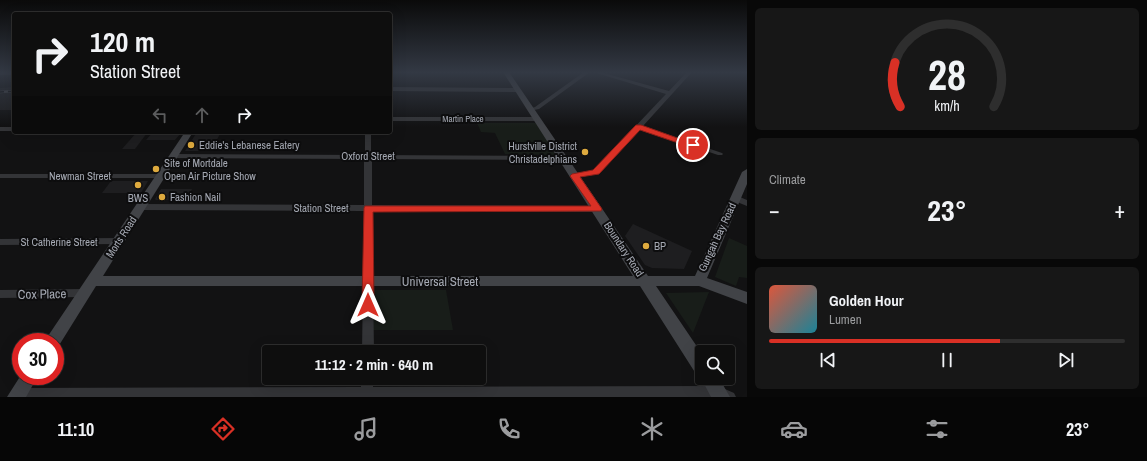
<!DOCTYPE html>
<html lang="en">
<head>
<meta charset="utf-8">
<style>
	:root { --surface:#0e0e0e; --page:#171717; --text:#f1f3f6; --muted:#9b9c9e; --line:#2e2e2e; --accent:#d93025 }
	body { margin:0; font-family:"Archivo Narrow",sans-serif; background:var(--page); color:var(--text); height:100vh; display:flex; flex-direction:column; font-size:15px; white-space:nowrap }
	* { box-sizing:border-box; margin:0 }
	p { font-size:13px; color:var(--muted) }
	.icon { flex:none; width:22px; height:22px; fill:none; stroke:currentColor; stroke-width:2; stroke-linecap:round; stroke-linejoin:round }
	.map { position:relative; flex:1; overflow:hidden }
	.side { display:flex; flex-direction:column; gap:8px; padding:8px; background:#080808; width:400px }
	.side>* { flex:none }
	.banner { position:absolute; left:12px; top:12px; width:380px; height:122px; border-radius:4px; box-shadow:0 4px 16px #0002,0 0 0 1px var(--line); background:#0e0e0e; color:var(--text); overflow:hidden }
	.fabs { position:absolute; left:695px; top:345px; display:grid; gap:8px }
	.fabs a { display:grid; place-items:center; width:40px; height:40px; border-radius:4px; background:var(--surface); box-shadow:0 4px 16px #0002,0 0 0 1px var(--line); font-size:20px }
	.speed { position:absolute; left:12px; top:333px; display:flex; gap:8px; font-size:20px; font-weight:700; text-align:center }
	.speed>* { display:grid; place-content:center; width:52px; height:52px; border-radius:50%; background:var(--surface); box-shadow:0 4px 16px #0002,0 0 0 1px var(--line); line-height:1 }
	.speed .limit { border:6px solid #d22; background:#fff; color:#111 }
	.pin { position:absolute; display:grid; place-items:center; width:34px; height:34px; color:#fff; margin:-17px; border:2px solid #fff; border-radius:50%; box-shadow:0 1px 4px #0007 }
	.me { position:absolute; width:44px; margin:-22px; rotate:0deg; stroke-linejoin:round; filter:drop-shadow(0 0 3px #0008) }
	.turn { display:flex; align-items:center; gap:14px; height:84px; padding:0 12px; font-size:18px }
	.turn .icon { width:52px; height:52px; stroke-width:2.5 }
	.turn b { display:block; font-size:28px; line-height:34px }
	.lanes { display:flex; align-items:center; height:38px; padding:0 12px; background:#0003; justify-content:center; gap:20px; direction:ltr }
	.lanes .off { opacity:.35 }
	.big { font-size:30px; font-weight:700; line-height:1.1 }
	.side .card { flex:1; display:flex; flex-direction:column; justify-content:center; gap:6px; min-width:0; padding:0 14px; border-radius:6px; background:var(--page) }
	.side .dial { align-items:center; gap:0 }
	.dial svg { height:104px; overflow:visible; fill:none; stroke:var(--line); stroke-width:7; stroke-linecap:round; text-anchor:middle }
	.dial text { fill:var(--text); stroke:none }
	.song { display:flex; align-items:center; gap:12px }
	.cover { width:48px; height:48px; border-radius:6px; background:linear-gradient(135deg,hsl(10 70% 55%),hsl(190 70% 35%)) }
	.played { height:4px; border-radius:2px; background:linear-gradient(90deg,var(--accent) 65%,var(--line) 65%) }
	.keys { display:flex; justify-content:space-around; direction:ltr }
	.heat { display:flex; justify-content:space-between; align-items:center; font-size:22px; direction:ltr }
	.trip { position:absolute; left:262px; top:345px; width:224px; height:40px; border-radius:4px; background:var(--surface); box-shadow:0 4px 16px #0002,0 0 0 1px var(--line); font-weight:700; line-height:40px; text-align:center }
	.tab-bar { display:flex; height:64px; justify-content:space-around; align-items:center; background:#060606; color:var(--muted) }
	.tab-bar .icon { width:28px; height:28px }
	.tab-bar .selected { color:var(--accent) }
	.tab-bar b { font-size:18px; color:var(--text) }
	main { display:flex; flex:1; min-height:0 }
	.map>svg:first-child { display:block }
	.built { fill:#1e1e20 }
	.green { fill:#181d19 }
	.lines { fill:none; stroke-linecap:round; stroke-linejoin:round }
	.street { fill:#333437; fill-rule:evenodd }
	.secondary { fill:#414347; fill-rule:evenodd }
	.rail-casing { stroke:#46484c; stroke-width:2.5 }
	.rail { stroke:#0d0d0e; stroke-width:1.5; stroke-dasharray:4; stroke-linecap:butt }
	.route { fill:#d93025; stroke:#8d1f18 }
	.poi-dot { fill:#deaa3e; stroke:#0d0d0e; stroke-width:1.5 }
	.labels { text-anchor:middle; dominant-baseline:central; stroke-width:4; stroke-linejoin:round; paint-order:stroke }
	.far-street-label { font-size:9px; fill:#a4a8b2; stroke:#0d0d0e }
	.poi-label { font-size:11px; fill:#a4a8b2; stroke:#0d0d0e; text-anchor:start }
	.street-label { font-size:11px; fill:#a4a8b2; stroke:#0d0d0e }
	.near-street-label { font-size:13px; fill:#a4a8b2; stroke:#0d0d0e }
</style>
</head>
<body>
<main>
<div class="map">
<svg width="747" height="397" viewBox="0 0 747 397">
	<rect width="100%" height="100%" fill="#121213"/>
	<path class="built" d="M14,87V110H0V88Z
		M197,132H221L211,151H185Z
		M136,133H147L135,149H122Z
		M152,133H181L175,140H146Z
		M111,181H148L141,193H102Z
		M161,189H192L187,200H156L155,199Z
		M633,224L692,251L684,269L652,268L645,265L625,236Z"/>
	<path class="green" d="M477,123H536L557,155L505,154L495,133L481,132Z
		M729,238L747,246V278L739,277L736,286L715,277Z
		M371,290H446L453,330H372Z
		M709,292L693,333L666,293Z"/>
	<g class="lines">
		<path class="street" d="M0,72H14V75H0Z
			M584,72H590L539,109L529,111V109L535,107Z
			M593,72H600L669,91L687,72H692L643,126L722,153L723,154L722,155H718L640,129L599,174L575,178H572L571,176L572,174L594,170L666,94Z
			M390,87L517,88L520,90L517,92L390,91Z
			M390,117H537L540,119L537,121H390Z
			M0,127H14V131H0Z
			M365,132H371V155L562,156L566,158L562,160L372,159V205L597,206L601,209L597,212L372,211L374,352H362L364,211L140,210L136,207L140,204L364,205V159L174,158L170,156L174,154L365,155Z
			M0,174H161L165,176L161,178H0Z
			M735,195L747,200V206L732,200L731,198Z
			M118,238L121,239L122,241L121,243L118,244L0,245V239Z
			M84,289L88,290L89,293L88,296L84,297L0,298V290Z
			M361,378H373V387L718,386L734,393L736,397H13L12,394L14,390L18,388L361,387Z"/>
		<path class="secondary" d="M503,72H509L648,276H695L742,172L747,169V184L707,278L747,292V304L699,286H656L702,354V378H719L730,397H711L701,378L702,376L696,374L640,286H96L58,347L55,348V342H44L185,132H193L103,276H633Z
			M21,375V376H38L26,397H7Z"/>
		<defs>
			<path id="rail" d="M0,92L14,91"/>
		</defs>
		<use href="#rail" class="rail-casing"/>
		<use href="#rail" class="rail"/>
	</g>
	<linearGradient id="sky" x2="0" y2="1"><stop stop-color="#0a0a0a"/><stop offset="0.57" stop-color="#333944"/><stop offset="1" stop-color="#333944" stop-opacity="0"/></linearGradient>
	<rect width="747" height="127" fill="url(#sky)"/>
	<path class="route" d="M636,125H641L697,145L693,148L690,147L640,130L599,174L580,177L602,209L601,211L373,212L374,305L372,309L368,310L364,309L362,305L364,208L365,206H591L570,176L572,174L593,170Z"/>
	<g class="poi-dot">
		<circle cx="191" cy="145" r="4"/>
		<circle cx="585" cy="152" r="4"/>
		<circle cx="156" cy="169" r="4"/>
		<circle cx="138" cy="185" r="4"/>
		<circle cx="162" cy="197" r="4"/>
		<circle cx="646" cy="246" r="4"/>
	</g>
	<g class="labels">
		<g class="far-street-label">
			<text x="463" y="119">Martin Place</text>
		</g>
		<g class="poi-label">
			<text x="199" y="145">Eddie's Lebanese Eatery</text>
			<text x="577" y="146" text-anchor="end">Hurstville District<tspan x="577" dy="13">Christadelphians</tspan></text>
			<text x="164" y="163">Site of Mortdale<tspan x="164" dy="13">Open Air Picture Show</tspan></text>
			<text x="170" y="197">Fashion Nail</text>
			<text x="138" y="198" text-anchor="middle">BWS</text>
			<text x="654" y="246">BP</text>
		</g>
		<g class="street-label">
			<text x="368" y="156">Oxford Street</text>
			<text x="80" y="176">Newman Street</text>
			<text x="321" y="208">Station Street</text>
			<text transform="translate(121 237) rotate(-57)">Morts Road</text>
			<text transform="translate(717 237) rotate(-65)">Gungah Bay Road</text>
			<text x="59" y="242">St Catherine Street</text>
			<text transform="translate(624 249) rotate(57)">Boundary Road</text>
		</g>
		<g class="near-street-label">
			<text x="440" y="281">Universal Street</text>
			<text transform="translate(42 294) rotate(-1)">Cox Place</text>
		</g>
	</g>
</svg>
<div class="fabs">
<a><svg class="icon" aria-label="search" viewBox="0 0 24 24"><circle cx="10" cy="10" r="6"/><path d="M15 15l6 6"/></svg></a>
</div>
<div class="speed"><div class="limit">30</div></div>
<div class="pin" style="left:693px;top:145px;background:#d93025"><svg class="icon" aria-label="arrive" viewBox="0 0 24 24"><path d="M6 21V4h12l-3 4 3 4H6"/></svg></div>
<svg class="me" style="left:368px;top:305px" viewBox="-20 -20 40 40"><path d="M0-17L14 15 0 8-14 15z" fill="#d93025" stroke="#fff" stroke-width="4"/></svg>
<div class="trip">11:12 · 2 min · 640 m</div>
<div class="banner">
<div class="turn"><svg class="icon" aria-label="right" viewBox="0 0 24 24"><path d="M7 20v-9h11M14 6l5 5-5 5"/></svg><div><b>120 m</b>Station Street</div></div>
<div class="lanes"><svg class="icon off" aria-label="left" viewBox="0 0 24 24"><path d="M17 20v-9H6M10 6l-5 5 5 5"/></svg><svg class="icon off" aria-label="ahead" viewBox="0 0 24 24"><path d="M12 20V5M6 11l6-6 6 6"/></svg><svg class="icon" aria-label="right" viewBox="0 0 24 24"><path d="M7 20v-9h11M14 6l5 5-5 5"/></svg></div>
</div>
</div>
<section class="side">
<div class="card dial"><svg viewBox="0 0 100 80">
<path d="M14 69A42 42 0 1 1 86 69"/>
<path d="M14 69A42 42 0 0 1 10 35" stroke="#d93025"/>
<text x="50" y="56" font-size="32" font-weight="700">28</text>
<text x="50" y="72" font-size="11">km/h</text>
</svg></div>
<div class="card"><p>Climate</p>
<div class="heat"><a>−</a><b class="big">23°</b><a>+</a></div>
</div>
<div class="card">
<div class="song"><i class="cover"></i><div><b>Golden Hour</b><p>Lumen</p></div></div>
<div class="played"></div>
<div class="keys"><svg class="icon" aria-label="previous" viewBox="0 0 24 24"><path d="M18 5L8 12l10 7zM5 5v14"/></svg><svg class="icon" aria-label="pause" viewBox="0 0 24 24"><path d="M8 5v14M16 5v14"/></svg><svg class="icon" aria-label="next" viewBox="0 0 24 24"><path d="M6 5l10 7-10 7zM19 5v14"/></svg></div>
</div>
</section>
</main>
<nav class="tab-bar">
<b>11:10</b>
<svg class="icon selected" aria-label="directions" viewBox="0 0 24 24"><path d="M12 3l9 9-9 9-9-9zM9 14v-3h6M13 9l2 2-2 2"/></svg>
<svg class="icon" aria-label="music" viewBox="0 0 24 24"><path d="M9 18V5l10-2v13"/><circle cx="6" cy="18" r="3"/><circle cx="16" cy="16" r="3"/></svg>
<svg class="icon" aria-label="phone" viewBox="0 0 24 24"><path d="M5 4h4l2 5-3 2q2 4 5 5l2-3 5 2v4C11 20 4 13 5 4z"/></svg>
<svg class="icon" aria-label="climate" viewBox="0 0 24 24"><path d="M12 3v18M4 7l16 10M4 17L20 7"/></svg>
<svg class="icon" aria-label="car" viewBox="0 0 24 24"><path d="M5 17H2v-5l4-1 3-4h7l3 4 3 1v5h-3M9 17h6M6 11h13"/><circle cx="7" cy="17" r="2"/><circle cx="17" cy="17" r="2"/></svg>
<svg class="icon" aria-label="filters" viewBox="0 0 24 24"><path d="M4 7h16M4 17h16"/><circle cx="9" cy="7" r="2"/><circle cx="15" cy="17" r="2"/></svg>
<b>23°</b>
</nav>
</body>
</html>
